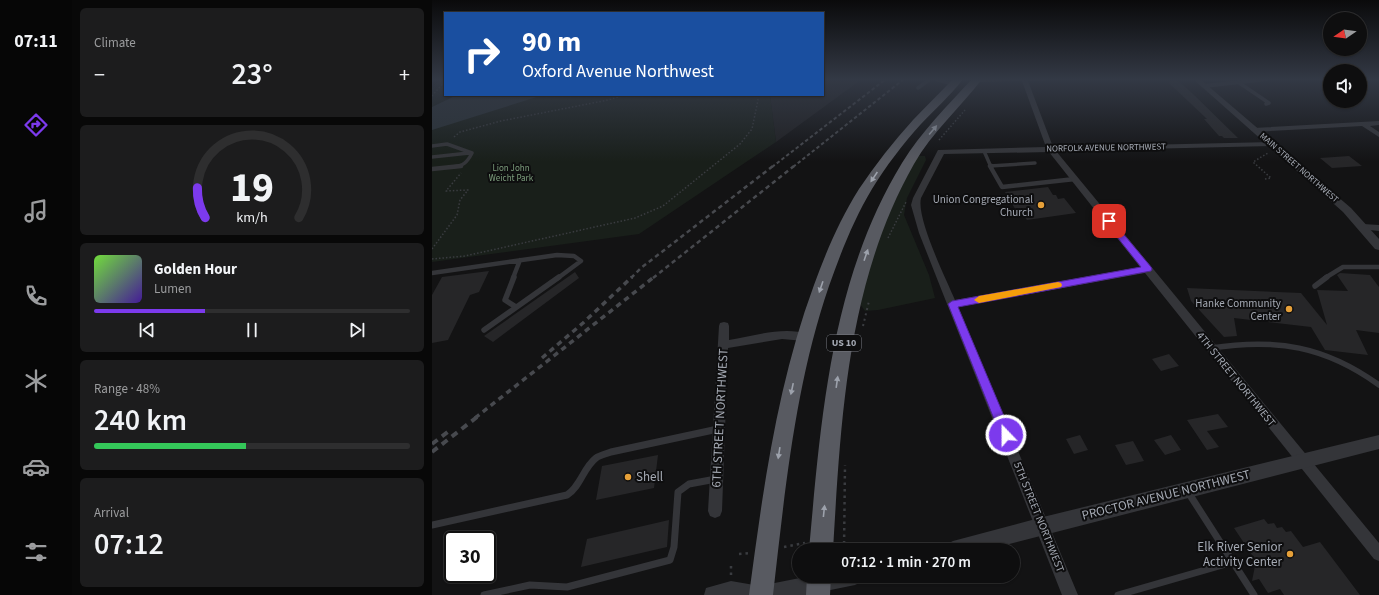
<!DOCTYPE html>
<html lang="en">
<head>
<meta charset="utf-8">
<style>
	:root { --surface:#0e0e0f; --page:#1c1c1d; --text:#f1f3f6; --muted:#9b9c9e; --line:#2e2e2f; --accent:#7c3aed }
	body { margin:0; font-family:"Source Sans 3",sans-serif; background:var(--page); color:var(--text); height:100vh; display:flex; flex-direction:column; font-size:15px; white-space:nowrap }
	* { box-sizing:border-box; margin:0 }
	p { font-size:13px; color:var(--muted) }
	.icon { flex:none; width:22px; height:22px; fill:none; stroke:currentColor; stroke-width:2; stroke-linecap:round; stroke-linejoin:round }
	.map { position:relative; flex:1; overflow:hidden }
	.side { display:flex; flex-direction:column; gap:8px; padding:8px; background:#080808; width:360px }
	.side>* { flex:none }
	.hud { position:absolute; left:12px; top:12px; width:380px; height:84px; border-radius:0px; box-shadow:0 1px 3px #0004,0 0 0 1px var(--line); background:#1a4fa0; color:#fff; overflow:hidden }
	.needle { width:26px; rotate:257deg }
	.buttons { position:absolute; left:891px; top:12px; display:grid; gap:8px }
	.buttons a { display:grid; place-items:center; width:44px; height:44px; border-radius:50%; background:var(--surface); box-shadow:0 1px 3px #0004,0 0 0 1px var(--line); font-size:20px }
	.speed { position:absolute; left:12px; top:531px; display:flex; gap:8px; font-size:20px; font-weight:700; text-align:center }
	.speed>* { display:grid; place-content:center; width:52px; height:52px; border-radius:50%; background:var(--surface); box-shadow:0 1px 3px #0004,0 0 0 1px var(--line); line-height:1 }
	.speed .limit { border:2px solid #111; border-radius:6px; background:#fff; color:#111 }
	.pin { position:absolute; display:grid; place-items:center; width:34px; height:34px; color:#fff; margin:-17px; border-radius:8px; box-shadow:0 2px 6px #0006 }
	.me { position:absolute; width:44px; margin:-22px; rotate:338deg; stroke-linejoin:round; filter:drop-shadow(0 0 3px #0008) }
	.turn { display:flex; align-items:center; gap:14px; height:84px; padding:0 12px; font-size:18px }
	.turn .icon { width:52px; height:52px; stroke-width:2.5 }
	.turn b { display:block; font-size:28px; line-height:34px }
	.big { font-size:30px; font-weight:600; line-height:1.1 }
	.side .card { flex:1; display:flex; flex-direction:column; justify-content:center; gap:6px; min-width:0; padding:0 14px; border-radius:6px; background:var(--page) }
	.side .dial { align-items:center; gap:0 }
	.dial svg { height:104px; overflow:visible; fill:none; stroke:var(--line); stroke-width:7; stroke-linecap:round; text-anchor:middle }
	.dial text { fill:var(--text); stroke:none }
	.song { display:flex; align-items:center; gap:12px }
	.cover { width:48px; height:48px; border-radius:6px; background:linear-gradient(135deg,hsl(100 70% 55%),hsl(260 70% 35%)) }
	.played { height:4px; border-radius:2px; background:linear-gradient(90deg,var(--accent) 35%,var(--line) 35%) }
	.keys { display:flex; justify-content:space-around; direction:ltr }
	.heat { display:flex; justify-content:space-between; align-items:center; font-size:22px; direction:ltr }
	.charge { height:6px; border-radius:3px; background:linear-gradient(90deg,#34c759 48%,var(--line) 0) }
	.trip { position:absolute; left:360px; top:543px; width:228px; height:40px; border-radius:20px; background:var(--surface); box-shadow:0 1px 3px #0004,0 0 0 1px var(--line); font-weight:600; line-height:40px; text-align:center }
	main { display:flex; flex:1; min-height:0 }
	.tabs { display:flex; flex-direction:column; width:72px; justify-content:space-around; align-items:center; background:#060606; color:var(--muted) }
	.tabs .icon { width:28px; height:28px }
	.tabs .selected { color:var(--accent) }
	.tabs b { font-size:18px; color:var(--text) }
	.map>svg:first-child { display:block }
	.built { fill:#1f1f21 }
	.green { fill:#191f1a }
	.water { fill:#2a3237 }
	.building { fill:#262628 }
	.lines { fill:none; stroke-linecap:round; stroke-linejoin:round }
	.path-far2 { stroke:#3a3c40; stroke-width:1.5; stroke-dasharray:1.5 2; stroke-linecap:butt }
	.path-far1 { stroke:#3a3c40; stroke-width:2; stroke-dasharray:2 3.5; stroke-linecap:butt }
	.path { stroke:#3a3c40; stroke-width:2.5; stroke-dasharray:2.5 4; stroke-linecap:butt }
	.service-far3 { stroke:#343539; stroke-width:3.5 }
	.service-far2 { stroke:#343539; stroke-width:4.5 }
	.service-far1 { stroke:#343539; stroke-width:5.5 }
	.service { stroke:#343539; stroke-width:7 }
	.minor { fill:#343539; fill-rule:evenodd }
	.tertiary { fill:#343539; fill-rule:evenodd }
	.trunk { fill:#585a61; fill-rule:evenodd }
	.rail-far3 { stroke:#47494e; stroke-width:2; stroke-dasharray:3.5 2.5; stroke-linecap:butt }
	.rail-far2 { stroke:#47494e; stroke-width:2.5; stroke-dasharray:4.5 3.5; stroke-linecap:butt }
	.rail-far1 { stroke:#47494e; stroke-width:3.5; stroke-dasharray:5.5 4.5; stroke-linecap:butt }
	.rail { stroke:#47494e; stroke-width:4; stroke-dasharray:7 5.5; stroke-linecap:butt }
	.oneway { fill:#9da2ac }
	.route { fill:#7c3aed; stroke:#51269a }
	.slow { fill:#f59e0b }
	.poi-dot { fill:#e6a039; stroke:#0e0e0f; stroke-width:1.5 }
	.labels { text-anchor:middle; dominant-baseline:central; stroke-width:4; stroke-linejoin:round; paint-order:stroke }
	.far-street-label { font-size:9px; fill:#a5aab4; stroke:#0e0e0f }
	.far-park-label { font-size:9px; fill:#7d9e7d; stroke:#0e0e0f }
	.shield { fill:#0e0e0f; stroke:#787b82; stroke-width:1 }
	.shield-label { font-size:10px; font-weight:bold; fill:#a5aab4 }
	.poi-label { font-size:11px; fill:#a5aab4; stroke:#0e0e0f; text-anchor:end }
	.street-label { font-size:11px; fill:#a5aab4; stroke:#0e0e0f }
	.near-street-label { font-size:13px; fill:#a5aab4; stroke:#0e0e0f }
	.near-poi-label { font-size:13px; fill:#a5aab4; stroke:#0e0e0f; text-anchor:start }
</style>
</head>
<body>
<main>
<nav class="tabs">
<b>07:11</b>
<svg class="icon selected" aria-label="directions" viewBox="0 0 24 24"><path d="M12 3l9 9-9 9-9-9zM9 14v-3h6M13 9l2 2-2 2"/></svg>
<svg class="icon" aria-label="music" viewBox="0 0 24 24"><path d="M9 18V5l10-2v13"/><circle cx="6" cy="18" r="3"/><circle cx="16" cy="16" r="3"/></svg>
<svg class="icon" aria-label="phone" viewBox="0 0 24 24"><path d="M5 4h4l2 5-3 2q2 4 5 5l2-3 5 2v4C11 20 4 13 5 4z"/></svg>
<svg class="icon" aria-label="climate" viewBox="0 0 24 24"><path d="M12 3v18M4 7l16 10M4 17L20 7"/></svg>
<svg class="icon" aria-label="car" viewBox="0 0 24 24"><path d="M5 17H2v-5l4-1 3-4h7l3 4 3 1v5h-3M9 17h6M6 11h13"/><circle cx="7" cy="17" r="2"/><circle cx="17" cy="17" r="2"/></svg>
<svg class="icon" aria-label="filters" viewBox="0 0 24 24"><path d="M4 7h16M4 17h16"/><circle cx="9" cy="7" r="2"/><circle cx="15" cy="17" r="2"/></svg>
</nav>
<section class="side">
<div class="card"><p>Climate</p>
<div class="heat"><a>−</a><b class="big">23°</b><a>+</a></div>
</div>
<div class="card dial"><svg viewBox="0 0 100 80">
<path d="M14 69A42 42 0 1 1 86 69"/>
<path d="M14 69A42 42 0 0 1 8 46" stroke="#7c3aed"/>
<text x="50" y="56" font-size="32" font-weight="700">19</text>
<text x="50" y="72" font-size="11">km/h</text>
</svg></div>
<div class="card">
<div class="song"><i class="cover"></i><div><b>Golden Hour</b><p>Lumen</p></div></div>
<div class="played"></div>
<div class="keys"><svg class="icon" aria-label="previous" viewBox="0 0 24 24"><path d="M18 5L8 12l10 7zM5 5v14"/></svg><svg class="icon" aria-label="pause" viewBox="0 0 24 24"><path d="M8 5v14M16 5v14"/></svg><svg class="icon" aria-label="next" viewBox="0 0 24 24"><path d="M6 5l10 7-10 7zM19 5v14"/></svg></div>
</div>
<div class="card"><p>Range · 48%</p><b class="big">240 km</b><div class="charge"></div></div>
<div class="card"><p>Arrival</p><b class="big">07:12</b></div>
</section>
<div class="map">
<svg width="947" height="595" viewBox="0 0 947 595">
	<rect width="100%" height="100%" fill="#131314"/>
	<path class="built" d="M391,79H430L344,142L338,95H391Z"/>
	<path class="green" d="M8,79H13V95H338L344,142L207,234L0,262V88Z
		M487,156H493L494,160L475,198L472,215L497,275L503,298L446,310L433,311L428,304C436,252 460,205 484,159Z"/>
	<path class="water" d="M25,95H111L0,130V107Z"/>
	<path class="building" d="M740,79H744L761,94L806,138H792L790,136H787L772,119H775L737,83Z
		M917,156L930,166L900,168L888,158Z
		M616,187L621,195H624L626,199L632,198L644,213L595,220L589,212H585L573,192Z
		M57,271L47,292L38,295L16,340L0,343V295L10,277Z
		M143,272L147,278L61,342L52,336Z
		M908,273L938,275L947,287V333L924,330L936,355L893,350L879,327L802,318L805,336L792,337L759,301L755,288L869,293L895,325L885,290L916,291L905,275Z
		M737,354L747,366L729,371L720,359Z
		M786,414L796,427L775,431L787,447L775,450L755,420Z
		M648,435L656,450L642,454L634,439Z
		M739,435L749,450L733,455L722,440Z
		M701,441L712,461L694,465L683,445Z
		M226,455L222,488L164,500L170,466Z
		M832,519L836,524L842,523L845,528L850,527L854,532L859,531L871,547L888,542L928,595H852L848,589L836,593L827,579L820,581L824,561L802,528Z
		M237,520L235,547L149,567L155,539Z"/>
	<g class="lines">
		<path class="path-far2" d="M0,96L13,81
			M22,137L28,132L69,121L176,100L193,95
			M507,140L533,110
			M833,179L839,178L821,162L836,153
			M456,238L474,202
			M0,249L25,215L28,200L36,190L14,191L29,173
			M0,259L33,256L203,218L231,206L308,144L320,129L326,100L325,95"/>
		<path class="path-far1" d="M431,326L437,301"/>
		<path class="path" d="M352,547L373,543
			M412,550L413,465
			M307,554L318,553
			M299,566V576"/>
		<path class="service-far3" d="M503,79L521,84
			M806,82L837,103L834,104
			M486,88L498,79
			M0,146L15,144L40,153C35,163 31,166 20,167
			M552,151L559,167
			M0,157L37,153
			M558,166L603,163"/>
		<path class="service-far2" d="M558,166L570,187L643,179
			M558,166H560
			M0,169L29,166
			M0,273L125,255L142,256L149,261L126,278
			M81,278L88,260
			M893,278L911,267H947"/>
		<path class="service-far1" d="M82,277L73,300L84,307
			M883,286L895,277
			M52,330L127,277
			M779,348C844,338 893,346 947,385"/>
		<path class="service" d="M756,492L822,595
			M0,525L135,495C149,486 151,468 164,458C168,455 174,454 179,452L286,429
			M52,595L98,585L135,587L238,560L242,547L246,492L257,484L284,479
			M686,595L801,562"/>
		<path class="minor" d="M543,79H616L613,81H596L621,147L842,142V146H839L624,151L947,543V561L942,559L713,273L526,307L646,595H630L487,233L479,205L481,198L506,150L614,147L590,81L545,82L543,81ZM617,152L708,267L523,300C514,279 484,218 489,198L512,154Z
			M818,79H838L835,81L772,88L769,86L772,84Z
			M947,121V125L938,126L947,132V137L930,126L822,132L819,130L822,128Z
			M931,224L947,225V231L928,229L927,227Z
			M292,322L296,323L297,326V340C322,336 351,326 376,334L377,337L376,340L372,341L350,339L296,348L290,511L288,516L283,518L278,516L276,511L287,326L288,323Z"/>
		<path class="tertiary" d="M761,79H768L919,208L947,239V250L943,249L911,212Z
			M947,435V449L554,550H512L515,544L521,541L611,517Z
			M378,576H432L429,582L423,585L374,595H272L274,588L299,581L328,586Z"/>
		<path class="trunk" d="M521,79H531C519,95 503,109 489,124C471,144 454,166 440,189C422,219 409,252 397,286C363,385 353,491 341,595H317C331,490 345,385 382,285C394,252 408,219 427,189C443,165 461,142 481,120C494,106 508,93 521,79Z
			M540,79H550C528,108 500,132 482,164C415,282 409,418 401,550H377C389,418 399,279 470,163C489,132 515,106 540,79Z
			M375,576H399L398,595H374Z"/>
		<path class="rail-far3" d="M340,167L454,79
			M361,167L472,79"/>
		<path class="rail-far2" d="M199,278L209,268L341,166
			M221,278L362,166"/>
		<path class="rail-far1" d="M110,358L151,323L200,277
			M43,418L222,277"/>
		<path class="rail" d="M0,444L17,431
			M0,452L45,417"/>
	</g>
	<defs><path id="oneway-solid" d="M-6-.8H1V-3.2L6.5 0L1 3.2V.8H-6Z"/></defs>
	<g class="oneway">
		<use href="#oneway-solid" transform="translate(501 130) rotate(-50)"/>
		<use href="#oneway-solid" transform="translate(442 177) rotate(124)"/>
		<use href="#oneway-solid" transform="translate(434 255) rotate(-71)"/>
		<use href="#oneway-solid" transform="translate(389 287) rotate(109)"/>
		<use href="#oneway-solid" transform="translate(405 382) rotate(-82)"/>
		<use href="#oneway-solid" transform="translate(360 389) rotate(102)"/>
		<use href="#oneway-solid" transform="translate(347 453) rotate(99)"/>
		<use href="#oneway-solid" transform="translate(392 511) rotate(-84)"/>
	</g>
	<linearGradient id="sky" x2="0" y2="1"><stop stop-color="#0a0a0b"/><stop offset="0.49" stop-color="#333945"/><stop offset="1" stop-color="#333945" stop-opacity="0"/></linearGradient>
	<rect width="947" height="162" fill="url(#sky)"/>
	<path class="route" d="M677,218L679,219L719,267L720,269L719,271L526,307L580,435L578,439L574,440L570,439L516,304L520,301L709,267L674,223L673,221Z"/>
	<path class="slow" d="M626,282L629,283L630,285L629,287L547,303L542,300L547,296Z"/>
	<g class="poi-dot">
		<circle cx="609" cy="205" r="4"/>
		<circle cx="857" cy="309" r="4"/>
		<circle cx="196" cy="477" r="4"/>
		<circle cx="858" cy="554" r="4"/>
	</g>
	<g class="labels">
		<g class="far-street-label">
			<text transform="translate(674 148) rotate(-1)">NORFOLK AVENUE NORTHWEST</text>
			<text transform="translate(867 168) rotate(41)">MAIN STREET NORTHWEST</text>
		</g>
		<g class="far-park-label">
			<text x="79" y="168">Lion John<tspan x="79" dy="10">Weicht Park</tspan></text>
		</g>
		<rect class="shield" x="395" y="335" width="34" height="16" rx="3"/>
		<g class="shield-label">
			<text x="412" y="343">US 10</text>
		</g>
		<g class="poi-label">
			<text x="601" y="199">Union Congregational<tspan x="601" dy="13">Church</tspan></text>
			<text x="849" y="303">Hanke Community<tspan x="849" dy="13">Center</tspan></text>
		</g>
		<g class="street-label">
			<text transform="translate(804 379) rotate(51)">4TH STREET NORTHWEST</text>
			<text transform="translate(607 517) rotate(68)">5TH STREET NORTHWEST</text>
		</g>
		<g class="near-street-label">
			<text transform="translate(288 418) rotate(-87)">6TH STREET NORTHWEST</text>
			<text transform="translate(734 495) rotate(-14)">PROCTOR AVENUE NORTHWEST</text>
		</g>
		<g class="near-poi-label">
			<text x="204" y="477">Shell</text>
			<text x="850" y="547" text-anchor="end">Elk River Senior<tspan x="850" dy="15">Activity Center</tspan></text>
		</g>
	</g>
</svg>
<div class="buttons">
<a><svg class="needle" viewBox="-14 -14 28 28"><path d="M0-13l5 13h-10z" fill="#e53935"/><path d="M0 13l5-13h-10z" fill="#9b9c9e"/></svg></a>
<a><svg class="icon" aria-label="sound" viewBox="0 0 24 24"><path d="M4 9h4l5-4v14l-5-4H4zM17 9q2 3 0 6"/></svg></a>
</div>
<div class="speed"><div class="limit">30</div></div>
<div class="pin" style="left:677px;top:221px;background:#d93025"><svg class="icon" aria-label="arrive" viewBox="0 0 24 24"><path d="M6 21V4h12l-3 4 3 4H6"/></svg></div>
<svg class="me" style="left:574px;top:435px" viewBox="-20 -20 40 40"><circle r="17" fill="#7c3aed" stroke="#fff" stroke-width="3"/><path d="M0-11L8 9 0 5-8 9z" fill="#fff"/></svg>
<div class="trip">07:12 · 1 min · 270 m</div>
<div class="hud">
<div class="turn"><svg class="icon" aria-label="right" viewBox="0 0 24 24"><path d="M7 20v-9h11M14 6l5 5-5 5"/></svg><div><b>90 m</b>Oxford Avenue Northwest</div></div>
</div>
</div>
</main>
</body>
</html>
